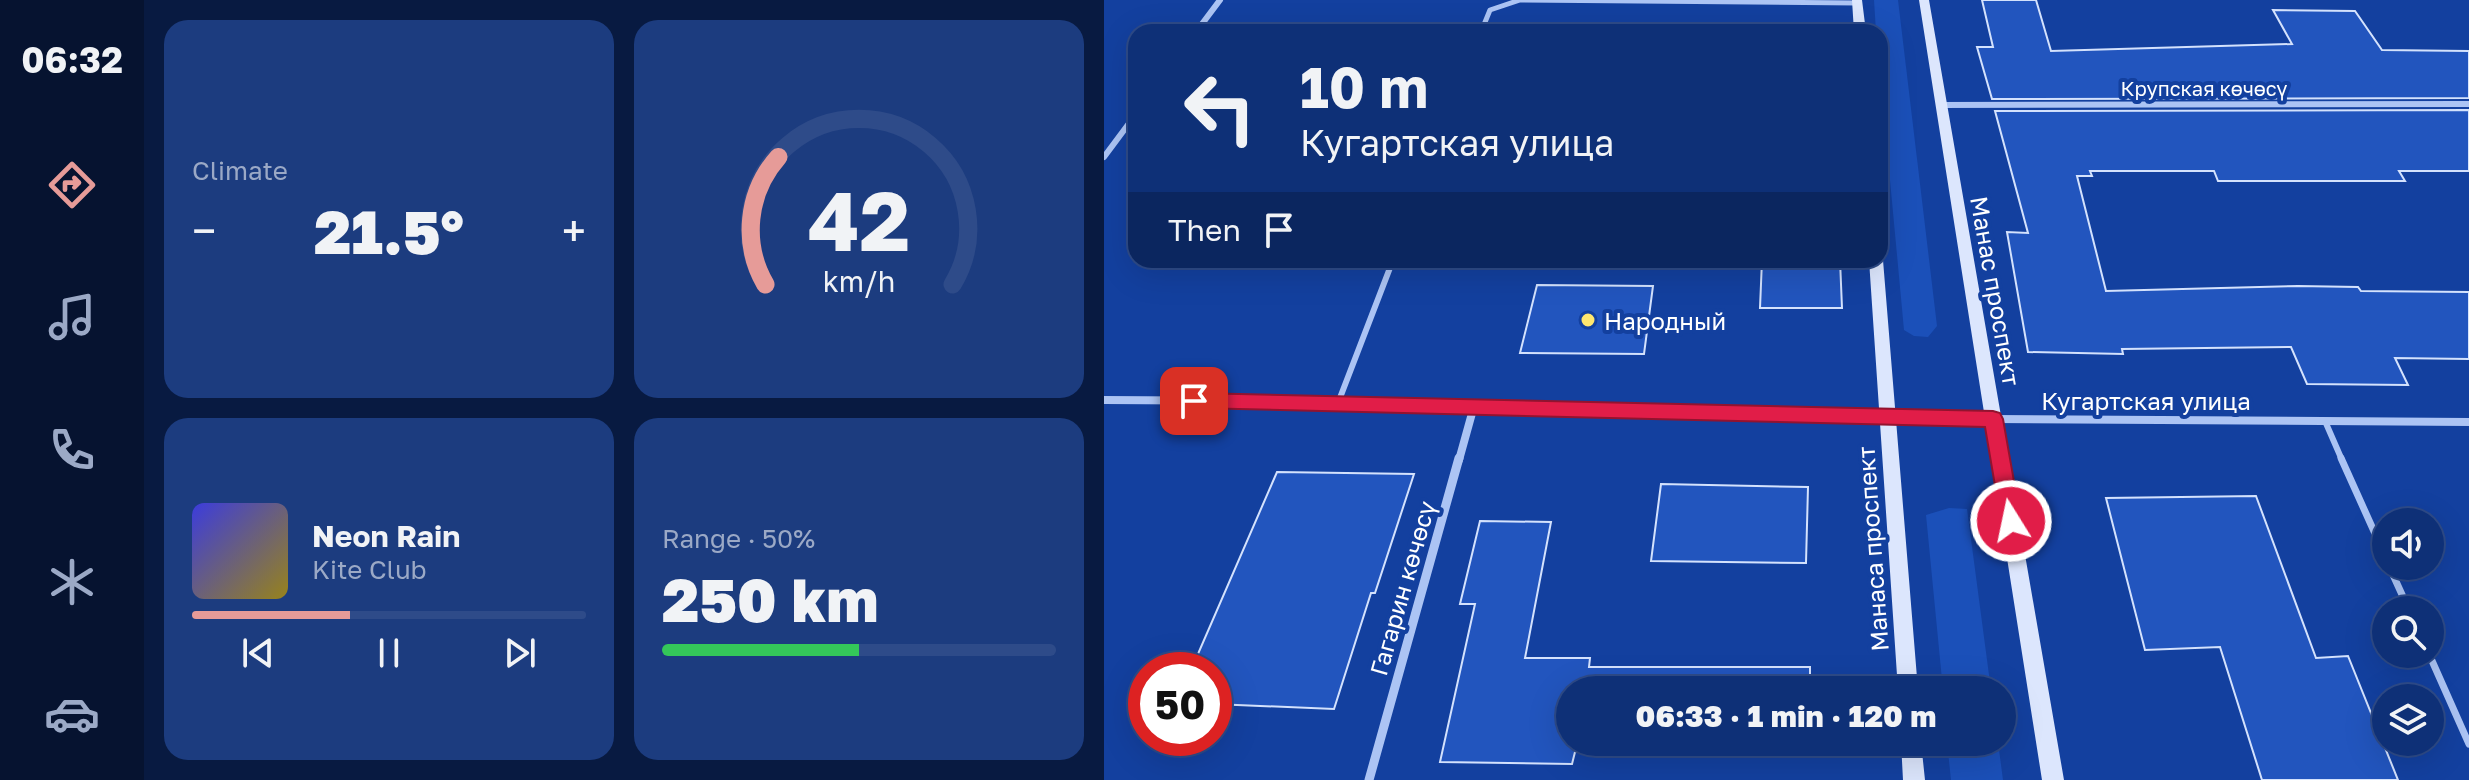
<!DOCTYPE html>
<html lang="en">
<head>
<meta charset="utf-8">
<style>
	:root { --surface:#0e3077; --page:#1c3c7f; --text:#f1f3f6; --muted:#9ba9c6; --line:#2e4b89; --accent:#e69b98 }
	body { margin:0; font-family:"Golos Text",sans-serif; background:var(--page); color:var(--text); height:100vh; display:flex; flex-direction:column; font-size:30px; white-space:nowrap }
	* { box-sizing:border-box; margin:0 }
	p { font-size:26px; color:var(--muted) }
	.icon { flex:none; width:44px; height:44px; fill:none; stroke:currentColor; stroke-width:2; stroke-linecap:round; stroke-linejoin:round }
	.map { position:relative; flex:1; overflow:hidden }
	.details { display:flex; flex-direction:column; gap:20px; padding:20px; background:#081a41; width:960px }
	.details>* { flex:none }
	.banner { position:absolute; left:24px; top:24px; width:760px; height:244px; border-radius:24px; box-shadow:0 8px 32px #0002,0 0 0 2px var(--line); background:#0e3077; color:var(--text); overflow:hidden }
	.controls { position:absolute; left:1268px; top:508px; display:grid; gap:16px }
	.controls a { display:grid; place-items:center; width:72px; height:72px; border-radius:50%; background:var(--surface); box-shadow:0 8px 32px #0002,0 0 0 2px var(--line); font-size:40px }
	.speed { position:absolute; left:24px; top:652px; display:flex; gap:16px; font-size:40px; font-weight:700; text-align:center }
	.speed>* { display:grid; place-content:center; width:104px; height:104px; border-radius:50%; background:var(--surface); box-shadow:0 8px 32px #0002,0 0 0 2px var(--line); line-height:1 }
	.speed .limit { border:12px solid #d22; background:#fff; color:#111 }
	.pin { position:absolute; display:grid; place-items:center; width:68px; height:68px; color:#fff; margin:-34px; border-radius:16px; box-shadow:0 4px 12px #0006 }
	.me { position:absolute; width:88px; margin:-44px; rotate:350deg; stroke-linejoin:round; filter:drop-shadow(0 0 6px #0008) }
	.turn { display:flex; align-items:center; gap:28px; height:168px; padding:0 40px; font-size:36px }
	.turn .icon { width:104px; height:104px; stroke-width:2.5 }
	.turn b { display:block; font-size:56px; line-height:68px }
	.then { display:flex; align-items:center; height:76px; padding:0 40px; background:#0003; gap:16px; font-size:30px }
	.big { font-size:60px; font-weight:800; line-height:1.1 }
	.details .tile { flex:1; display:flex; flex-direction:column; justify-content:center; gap:12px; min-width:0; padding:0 28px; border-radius:24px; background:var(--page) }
	.details .dial { align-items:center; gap:0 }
	.dial svg { height:208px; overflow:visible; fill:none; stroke:var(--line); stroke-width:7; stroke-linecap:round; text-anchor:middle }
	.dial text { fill:var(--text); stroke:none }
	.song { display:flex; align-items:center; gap:24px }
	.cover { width:96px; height:96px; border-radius:12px; background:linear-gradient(135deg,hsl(240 70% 55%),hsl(50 70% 35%)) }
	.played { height:8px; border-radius:4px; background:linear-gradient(90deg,var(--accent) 40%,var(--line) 40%) }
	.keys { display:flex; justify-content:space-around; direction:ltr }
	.heat { display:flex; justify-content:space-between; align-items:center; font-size:44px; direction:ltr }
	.charge { height:12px; border-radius:6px; background:linear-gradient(90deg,#34c759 50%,var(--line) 0) }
	.details .tiles { flex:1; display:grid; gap:20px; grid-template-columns:repeat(2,1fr) }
	.trip { position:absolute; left:452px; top:676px; width:460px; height:80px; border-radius:40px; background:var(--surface); box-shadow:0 8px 32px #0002,0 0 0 2px var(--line); font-weight:800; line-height:80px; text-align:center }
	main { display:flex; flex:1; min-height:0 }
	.tabs { display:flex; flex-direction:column; width:144px; justify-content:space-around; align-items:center; background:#061330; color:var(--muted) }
	.tabs .icon { width:56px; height:56px }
	.tabs .on { color:var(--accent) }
	.tabs b { font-size:36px; color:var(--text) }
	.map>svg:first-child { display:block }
	.green { fill:#1b50b9 }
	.building { fill:#2255be; stroke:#d4e2fd; stroke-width:2 }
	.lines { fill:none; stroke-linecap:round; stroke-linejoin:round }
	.service-far2 { stroke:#acc4f4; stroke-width:5 }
	.service-far1 { stroke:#acc4f4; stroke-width:6 }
	.service { stroke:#acc4f4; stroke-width:7 }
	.minor-far2 { stroke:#acc4f4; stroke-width:6 }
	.minor-far1 { stroke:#acc4f4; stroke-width:8 }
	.minor { stroke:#acc4f4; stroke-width:9 }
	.secondary { fill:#dce6fd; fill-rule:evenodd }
	.route { fill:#e11d48; stroke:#92132f; stroke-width:2 }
	.poi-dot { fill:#ffe76f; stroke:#13409f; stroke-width:3 }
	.labels { text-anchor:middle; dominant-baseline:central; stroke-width:8; stroke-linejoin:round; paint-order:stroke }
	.far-street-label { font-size:20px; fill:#fff; stroke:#13409f }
	.street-label { font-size:24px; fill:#fff; stroke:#13409f }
	.poi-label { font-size:24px; fill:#fff; stroke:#13409f; text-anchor:start }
</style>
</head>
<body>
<main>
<nav class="tabs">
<b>06:32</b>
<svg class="icon on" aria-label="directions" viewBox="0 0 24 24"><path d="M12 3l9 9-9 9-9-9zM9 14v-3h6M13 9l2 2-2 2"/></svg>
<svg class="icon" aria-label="music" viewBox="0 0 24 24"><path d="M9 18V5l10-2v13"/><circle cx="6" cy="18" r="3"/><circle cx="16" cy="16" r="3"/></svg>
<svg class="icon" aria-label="phone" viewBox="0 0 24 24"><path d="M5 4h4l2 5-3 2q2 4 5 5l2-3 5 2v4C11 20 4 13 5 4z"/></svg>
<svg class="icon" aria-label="climate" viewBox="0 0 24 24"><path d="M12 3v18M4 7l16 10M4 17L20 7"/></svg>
<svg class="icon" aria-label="car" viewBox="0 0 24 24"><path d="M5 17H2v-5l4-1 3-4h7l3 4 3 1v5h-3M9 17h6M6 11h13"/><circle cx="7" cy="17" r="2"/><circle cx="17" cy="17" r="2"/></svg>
</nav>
<section class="details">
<div class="tiles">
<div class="tile"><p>Climate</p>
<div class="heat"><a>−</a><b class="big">21.5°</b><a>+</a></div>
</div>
<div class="tile dial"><svg viewBox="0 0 100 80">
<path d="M14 69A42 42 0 1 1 86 69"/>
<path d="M14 69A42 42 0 0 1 19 20" stroke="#e69b98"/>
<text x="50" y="56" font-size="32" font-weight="700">42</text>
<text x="50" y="72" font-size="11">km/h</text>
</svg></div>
<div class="tile">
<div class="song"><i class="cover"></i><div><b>Neon Rain</b><p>Kite Club</p></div></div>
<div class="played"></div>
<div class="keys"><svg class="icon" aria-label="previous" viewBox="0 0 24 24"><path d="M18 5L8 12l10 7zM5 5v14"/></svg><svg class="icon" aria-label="pause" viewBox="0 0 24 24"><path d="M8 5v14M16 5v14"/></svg><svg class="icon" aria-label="next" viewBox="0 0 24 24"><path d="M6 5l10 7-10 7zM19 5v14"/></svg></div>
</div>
<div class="tile"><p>Range · 50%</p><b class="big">250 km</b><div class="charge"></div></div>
</div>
</section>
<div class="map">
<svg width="1365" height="780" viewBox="0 0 1365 780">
	<rect width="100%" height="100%" fill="#13409f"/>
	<path class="green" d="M770,0H794L833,326L824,337L810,336L800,330L776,73V32H772Z
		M845,508L863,509L887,690H839L822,515Z
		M843,742H894L899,780H847Z"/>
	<path class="building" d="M878,0H932L947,51L1188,44L1169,10L1251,11L1278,50L1365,51V98L888,99L873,47H889Z
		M1365,110V171H1295L1301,181H1114L1110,171H986L988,176H973L1002,291L1194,286L1254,287L1257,291L1365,292V359L1291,358L1304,385L1203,384L1187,347L1018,349L1019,354L924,352L903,232L924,233L891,111Z
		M658,260H736L738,308H656Z
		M433,285L549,286L540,354L416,353Z
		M173,472L310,474L271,593H267L230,709L110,704V670H87Z
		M557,484L704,487L702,563L547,561Z
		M1152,496L1212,658L1244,656L1294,780H1158L1116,647L1041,650L1002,498Z
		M376,521L447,522L421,658H486L485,667H706V690H466V742H707V752H471L468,764L336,762L371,604H356Z"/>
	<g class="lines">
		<path class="service-far2" d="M377,32L386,10L416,0L753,3"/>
		<path class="service-far1" d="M234,403L289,260
			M1221,421L1238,460"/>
		<path class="service" d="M1237,458L1282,558
			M1285,566L1305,610
			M1325,654L1365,744"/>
		<path class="minor-far2" d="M92,32L116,0
			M835,105L1365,104
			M0,157L32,114"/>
		<path class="minor-far1" d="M0,400L180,401L889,419L1365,422
			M355,460L370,406"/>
		<path class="minor" d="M265,780L355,458"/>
		<path class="secondary" d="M748,0H758L762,32H750Z
			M815,0H825L960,780H938Z
			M776,256L779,260L814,690H794L765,260H776Z
			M797,742H817L821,780H799Z"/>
	</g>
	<path class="route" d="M90,393L889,411L896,413L899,419L917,521L914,528L907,531L900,528L897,521L881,427L90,408L83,406L81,401L83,395Z"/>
	<circle class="poi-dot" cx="484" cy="320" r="8"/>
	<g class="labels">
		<g class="far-street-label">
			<text x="1100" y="88">Крупская көчөсү</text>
		</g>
		<g class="street-label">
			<text transform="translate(892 291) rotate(80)">Манас проспект</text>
			<text x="1042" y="400">Кугартская улица</text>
			<text transform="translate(768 549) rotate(-94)">Манаса проспект</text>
			<text transform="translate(298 588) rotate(-74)">Гагарин көчөсү</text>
		</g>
		<g class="poi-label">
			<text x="500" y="320">Народный</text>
		</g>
	</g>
</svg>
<div class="controls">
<a><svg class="icon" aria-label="sound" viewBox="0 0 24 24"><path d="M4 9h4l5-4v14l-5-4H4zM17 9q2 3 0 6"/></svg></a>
<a><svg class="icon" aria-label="search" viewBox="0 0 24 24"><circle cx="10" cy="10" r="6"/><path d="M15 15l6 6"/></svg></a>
<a><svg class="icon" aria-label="layers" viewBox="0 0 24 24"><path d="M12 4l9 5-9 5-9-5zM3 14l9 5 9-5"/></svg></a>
</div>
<div class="speed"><div class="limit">50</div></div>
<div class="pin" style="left:90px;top:401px;background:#d93025"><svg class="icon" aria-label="arrive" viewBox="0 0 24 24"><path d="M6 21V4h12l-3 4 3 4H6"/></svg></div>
<svg class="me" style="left:907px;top:521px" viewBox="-20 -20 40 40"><circle r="17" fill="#e11d48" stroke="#fff" stroke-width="3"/><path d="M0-11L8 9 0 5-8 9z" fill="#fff"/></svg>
<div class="trip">06:33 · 1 min · 120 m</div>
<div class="banner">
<div class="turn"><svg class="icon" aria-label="left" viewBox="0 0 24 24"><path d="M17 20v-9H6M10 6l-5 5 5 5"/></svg><div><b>10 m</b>Кугартская улица</div></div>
<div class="then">Then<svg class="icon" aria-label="arrive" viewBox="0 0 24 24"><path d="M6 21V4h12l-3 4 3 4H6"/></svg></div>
</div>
</div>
</main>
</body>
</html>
